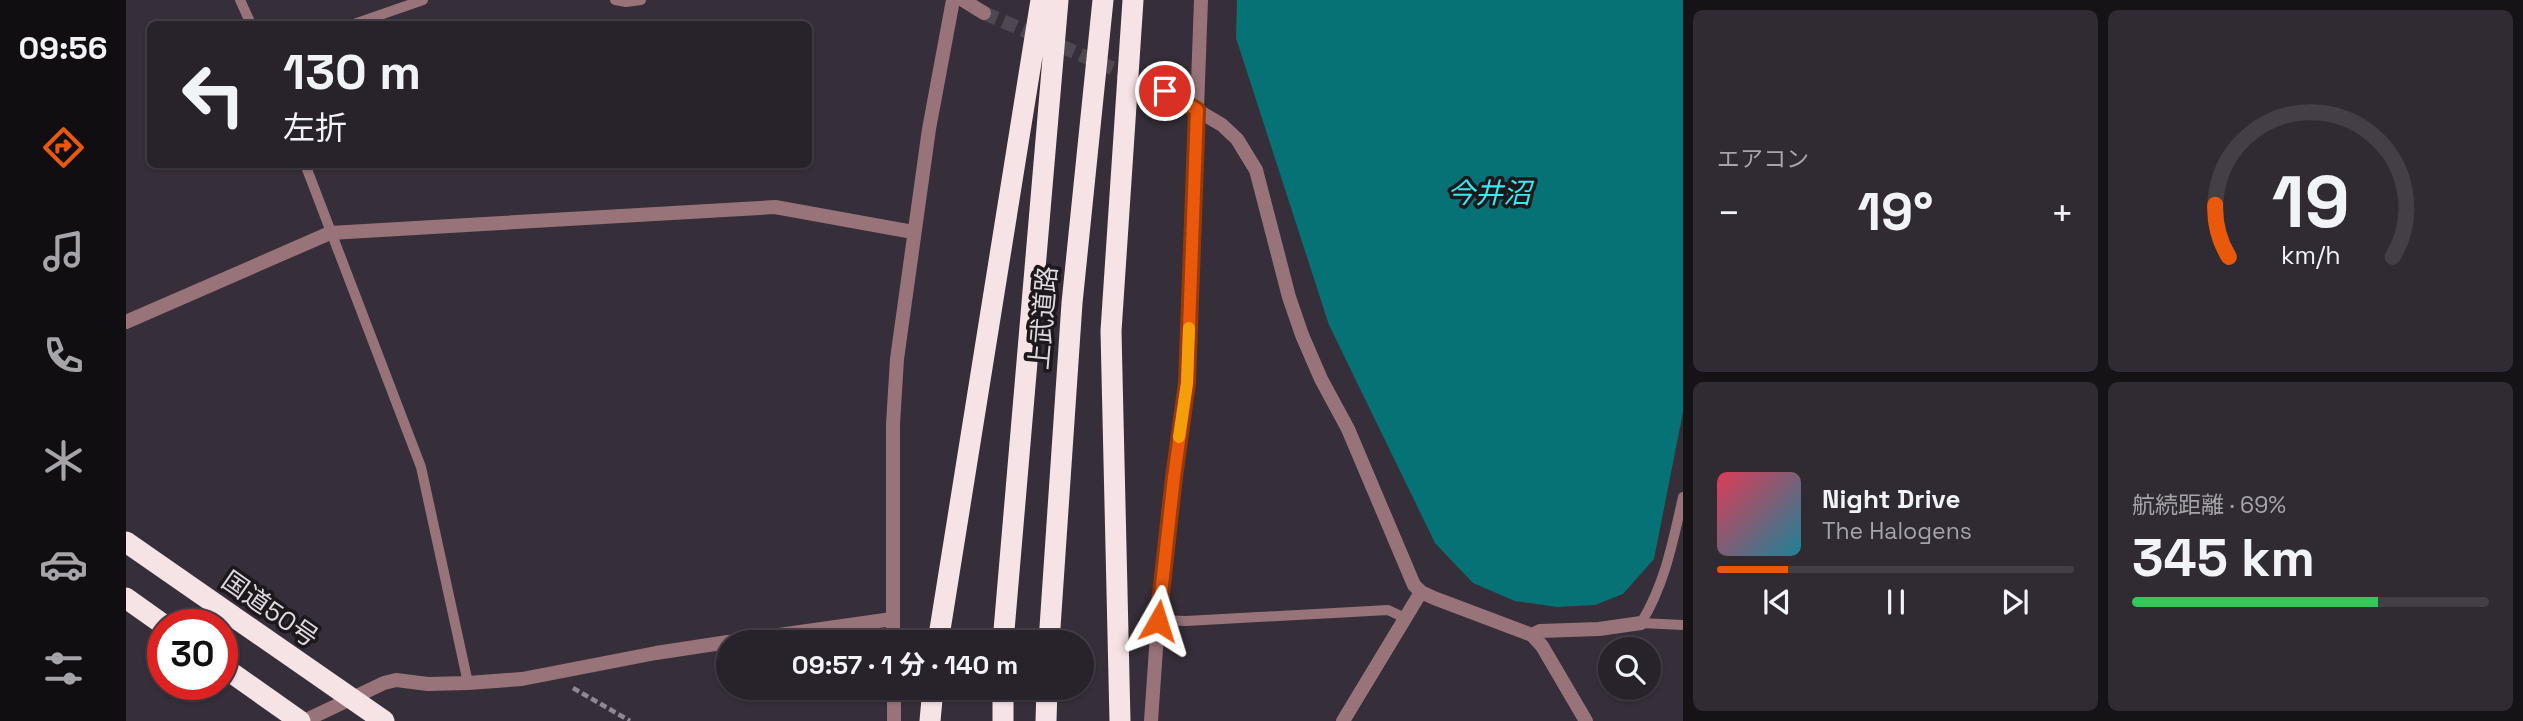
<!DOCTYPE html>
<html lang="ja">
<head>
<meta charset="utf-8">
<style>
	:root { --surface:#28222a; --page:#302a32; --text:#f1f3f6; --muted:#a5a4a8; --line:#443f47; --accent:#ea580c }
	body { margin:0; font-family:"Space Grotesk","Noto Sans JP",sans-serif; background:var(--page); color:var(--text); height:100vh; display:flex; flex-direction:column; font-size:26px; white-space:nowrap }
	* { box-sizing:border-box; margin:0 }
	p { font-size:23px; color:var(--muted) }
	.icon { flex:none; width:38px; height:38px; fill:none; stroke:currentColor; stroke-width:2; stroke-linecap:round; stroke-linejoin:round }
	.map { position:relative; flex:1; overflow:hidden }
	.side { display:flex; flex-direction:column; gap:10px; padding:10px; background:#161317; width:840px }
	.side>* { flex:none }
	.guide { position:absolute; left:21px; top:21px; width:665px; height:147px; border-radius:10px; box-shadow:0 2px 5px #0004,0 0 0 2px var(--line); background:#28222a; color:var(--text); overflow:hidden }
	.controls { position:absolute; left:1472px; top:637px; display:grid; gap:14px }
	.controls a { display:grid; place-items:center; width:63px; height:63px; border-radius:50%; background:var(--surface); box-shadow:0 2px 5px #0004,0 0 0 2px var(--line); font-size:35px }
	.speed { position:absolute; left:21px; top:609px; display:flex; gap:14px; font-size:35px; font-weight:700; text-align:center }
	.speed>* { display:grid; place-content:center; width:91px; height:91px; border-radius:50%; background:var(--surface); box-shadow:0 2px 5px #0004,0 0 0 2px var(--line); line-height:1 }
	.speed .limit { border:10px solid #d22; background:#fff; color:#111 }
	.pin { position:absolute; display:grid; place-items:center; width:60px; height:60px; color:#fff; margin:-30px; border:4px solid #fff; border-radius:50%; box-shadow:0 2px 7px #0007 }
	.me { position:absolute; width:77px; margin:-38px; rotate:6deg; stroke-linejoin:round; filter:drop-shadow(0 0 5px #0008) }
	.turn { display:flex; align-items:center; gap:24px; height:147px; padding:0 21px; font-size:32px }
	.turn .icon { width:91px; height:91px; stroke-width:2.5 }
	.turn b { display:block; font-size:49px; line-height:60px }
	.big { font-size:52px; font-weight:700; line-height:1.1 }
	.side .tile { flex:1; display:flex; flex-direction:column; justify-content:center; gap:10px; min-width:0; padding:0 24px; border-radius:10px; background:var(--page) }
	.side .dial { align-items:center; gap:0 }
	.dial svg { height:182px; overflow:visible; fill:none; stroke:var(--line); stroke-width:7; stroke-linecap:round; text-anchor:middle }
	.dial text { fill:var(--text); stroke:none }
	.song { display:flex; align-items:center; gap:21px }
	.cover { width:84px; height:84px; border-radius:10px; background:linear-gradient(135deg,hsl(350 70% 55%),hsl(190 70% 35%)) }
	.played { height:7px; border-radius:4px; background:linear-gradient(90deg,var(--accent) 20%,var(--line) 20%) }
	.keys { display:flex; justify-content:space-around; direction:ltr }
	.heat { display:flex; justify-content:space-between; align-items:center; font-size:38px; direction:ltr }
	.charge { height:10px; border-radius:5px; background:linear-gradient(90deg,#34c759 69%,var(--line) 0) }
	.side .tiles { flex:1; display:grid; gap:10px; grid-template-columns:repeat(2,1fr) }
	.trip { position:absolute; left:590px; top:630px; width:378px; height:70px; border-radius:35px; background:var(--surface); box-shadow:0 2px 5px #0004,0 0 0 2px var(--line); font-weight:700; line-height:70px; text-align:center }
	main { display:flex; flex:1; min-height:0 }
	.tab-bar { display:flex; flex-direction:column; width:126px; justify-content:space-around; align-items:center; background:#100e11; color:var(--muted) }
	.tab-bar .icon { width:49px; height:49px }
	.tab-bar .on { color:var(--accent) }
	.tab-bar b { font-size:32px; color:var(--text) }
	.map>svg:first-child { display:block }
	.water { fill:#067276 }
	.lines { fill:none; stroke-linecap:round; stroke-linejoin:round }
	.street-tunnel { stroke:#4f4851; stroke-width:14; stroke-dasharray:14 7; stroke-linecap:butt }
	.path { stroke:#8f8890; stroke-width:4.5; stroke-dasharray:7 3.5; stroke-linecap:butt }
	.lane { stroke:#987379; stroke-width:10 }
	.street { stroke:#987379; stroke-width:14 }
	.highway { stroke:#f6e3e6; stroke-width:21 }
	.route-casing { stroke:#983908; stroke-width:18 }
	.route { stroke:#ea580c; stroke-width:12 }
	.slow { stroke:#f59e0b; stroke-width:12 }
	.labels { text-anchor:middle; dominant-baseline:central; stroke-width:7; stroke-linejoin:round; paint-order:stroke }
	.street-label { font-size:26px; fill:#ded8df; stroke:#1c181c }
	.water-label { font-size:28px; font-style:italic; fill:#38e9f0; stroke:#1c181c }
</style>
</head>
<body>
<main>
<nav class="tab-bar">
<b>09:56</b>
<svg class="icon on" aria-label="directions" viewBox="0 0 24 24"><path d="M12 3l9 9-9 9-9-9zM9 14v-3h6M13 9l2 2-2 2"/></svg>
<svg class="icon" aria-label="music" viewBox="0 0 24 24"><path d="M9 18V5l10-2v13"/><circle cx="6" cy="18" r="3"/><circle cx="16" cy="16" r="3"/></svg>
<svg class="icon" aria-label="phone" viewBox="0 0 24 24"><path d="M5 4h4l2 5-3 2q2 4 5 5l2-3 5 2v4C11 20 4 13 5 4z"/></svg>
<svg class="icon" aria-label="climate" viewBox="0 0 24 24"><path d="M12 3v18M4 7l16 10M4 17L20 7"/></svg>
<svg class="icon" aria-label="car" viewBox="0 0 24 24"><path d="M5 17H2v-5l4-1 3-4h7l3 4 3 1v5h-3M9 17h6M6 11h13"/><circle cx="7" cy="17" r="2"/><circle cx="17" cy="17" r="2"/></svg>
<svg class="icon" aria-label="filters" viewBox="0 0 24 24"><path d="M4 7h16M4 17h16"/><circle cx="9" cy="7" r="2"/><circle cx="15" cy="17" r="2"/></svg>
</nav>
<div class="map">
<svg width="1557" height="721" viewBox="0 0 1557 721">
	<rect width="100%" height="100%" fill="#362e38"/>
	<path class="water" d="M1111,0H1557V412L1528,559L1497,594L1469,605L1431,607L1389,601L1347,583L1309,543L1203,325L1110,38Z"/>
	<g class="lines">
		<path class="street-tunnel" d="M858,13L1039,91"/>
		<path class="path" d="M447,688L504,721"/>
		<path class="lane" d="M114,0L125,24
			M489,0L500,2L515,0
			M228,24L297,0
			M179,164L295,467L342,683
			M1557,497C1547,541 1539,584 1515,623L1557,625
			M1032,620L1060,621L1262,610L1279,618"/>
		<path class="street" d="M837,0L858,13
			M1039,91L1096,125L1111,139L1130,170L1163,297L1176,335L1195,379L1222,429L1288,585L1295,592L1308,598L1406,635L1416,646L1460,721
			M0,322L204,233L649,207L787,232
			M1406,635L1414,631L1473,629L1515,623
			M603,642L766,619
			M767,642V424L771,359L803,129L827,0
			M768,688V721
			M178,721L258,683L270,680L302,684L342,683L396,679L530,653L602,642
			M1025,721L1032,620L1048,477L1061,382L1075,0
			M1217,721L1295,592"/>
		<path class="highway" d="M0,542L258,721
			M0,598L38,625
			M812,642L915,0
			M877,642L932,0
			M923,642L946,303L977,0
			M96,666L174,721
			M804,721L807,688
			M877,721V688
			M920,721L921,688
			M994,721L985,331L1007,0"/>
	</g>
	<g class="lines">
		<defs>
			<path id="route" d="M1032,621L1048,477L1061,383L1071,110L1039,91"/>
		</defs>
		<use href="#route" class="route-casing"/>
		<use href="#route" class="route"/>
		<path class="slow" d="M1053,437L1061,383L1063,328"/>
	</g>
	<g class="labels">
		<g class="street-label">
			<text transform="translate(917 318) rotate(-85)">上武道路</text>
			<text transform="translate(144 609) rotate(35)">国道50号</text>
		</g>
		<g class="water-label">
			<text x="1363" y="193">今井沼</text>
		</g>
	</g>
</svg>
<div class="controls">
<a><svg class="icon" aria-label="search" viewBox="0 0 24 24"><circle cx="10" cy="10" r="6"/><path d="M15 15l6 6"/></svg></a>
</div>
<div class="speed"><div class="limit">30</div></div>
<div class="pin" style="left:1039px;top:91px;background:#d93025"><svg class="icon" aria-label="arrive" viewBox="0 0 24 24"><path d="M6 21V4h12l-3 4 3 4H6"/></svg></div>
<svg class="me" style="left:1032px;top:621px" viewBox="-20 -20 40 40"><path d="M0-17L14 15 0 8-14 15z" fill="#ea580c" stroke="#fff" stroke-width="4"/></svg>
<div class="trip">09:57 · 1 分 · 140 m</div>
<div class="guide">
<div class="turn"><svg class="icon" aria-label="left" viewBox="0 0 24 24"><path d="M17 20v-9H6M10 6l-5 5 5 5"/></svg><div><b>130 m</b>左折</div></div>
</div>
</div>
<section class="side">
<div class="tiles">
<div class="tile"><p>エアコン</p>
<div class="heat"><a>−</a><b class="big">19°</b><a>+</a></div>
</div>
<div class="tile dial"><svg viewBox="0 0 100 80">
<path d="M14 69A42 42 0 1 1 86 69"/>
<path d="M14 69A42 42 0 0 1 8 46" stroke="#ea580c"/>
<text x="50" y="56" font-size="32" font-weight="700">19</text>
<text x="50" y="72" font-size="11">km/h</text>
</svg></div>
<div class="tile">
<div class="song"><i class="cover"></i><div><b>Night Drive</b><p>The Halogens</p></div></div>
<div class="played"></div>
<div class="keys"><svg class="icon" aria-label="previous" viewBox="0 0 24 24"><path d="M18 5L8 12l10 7zM5 5v14"/></svg><svg class="icon" aria-label="pause" viewBox="0 0 24 24"><path d="M8 5v14M16 5v14"/></svg><svg class="icon" aria-label="next" viewBox="0 0 24 24"><path d="M6 5l10 7-10 7zM19 5v14"/></svg></div>
</div>
<div class="tile"><p>航続距離 · 69%</p><b class="big">345 km</b><div class="charge"></div></div>
</div>
</section>
</main>
</body>
</html>
